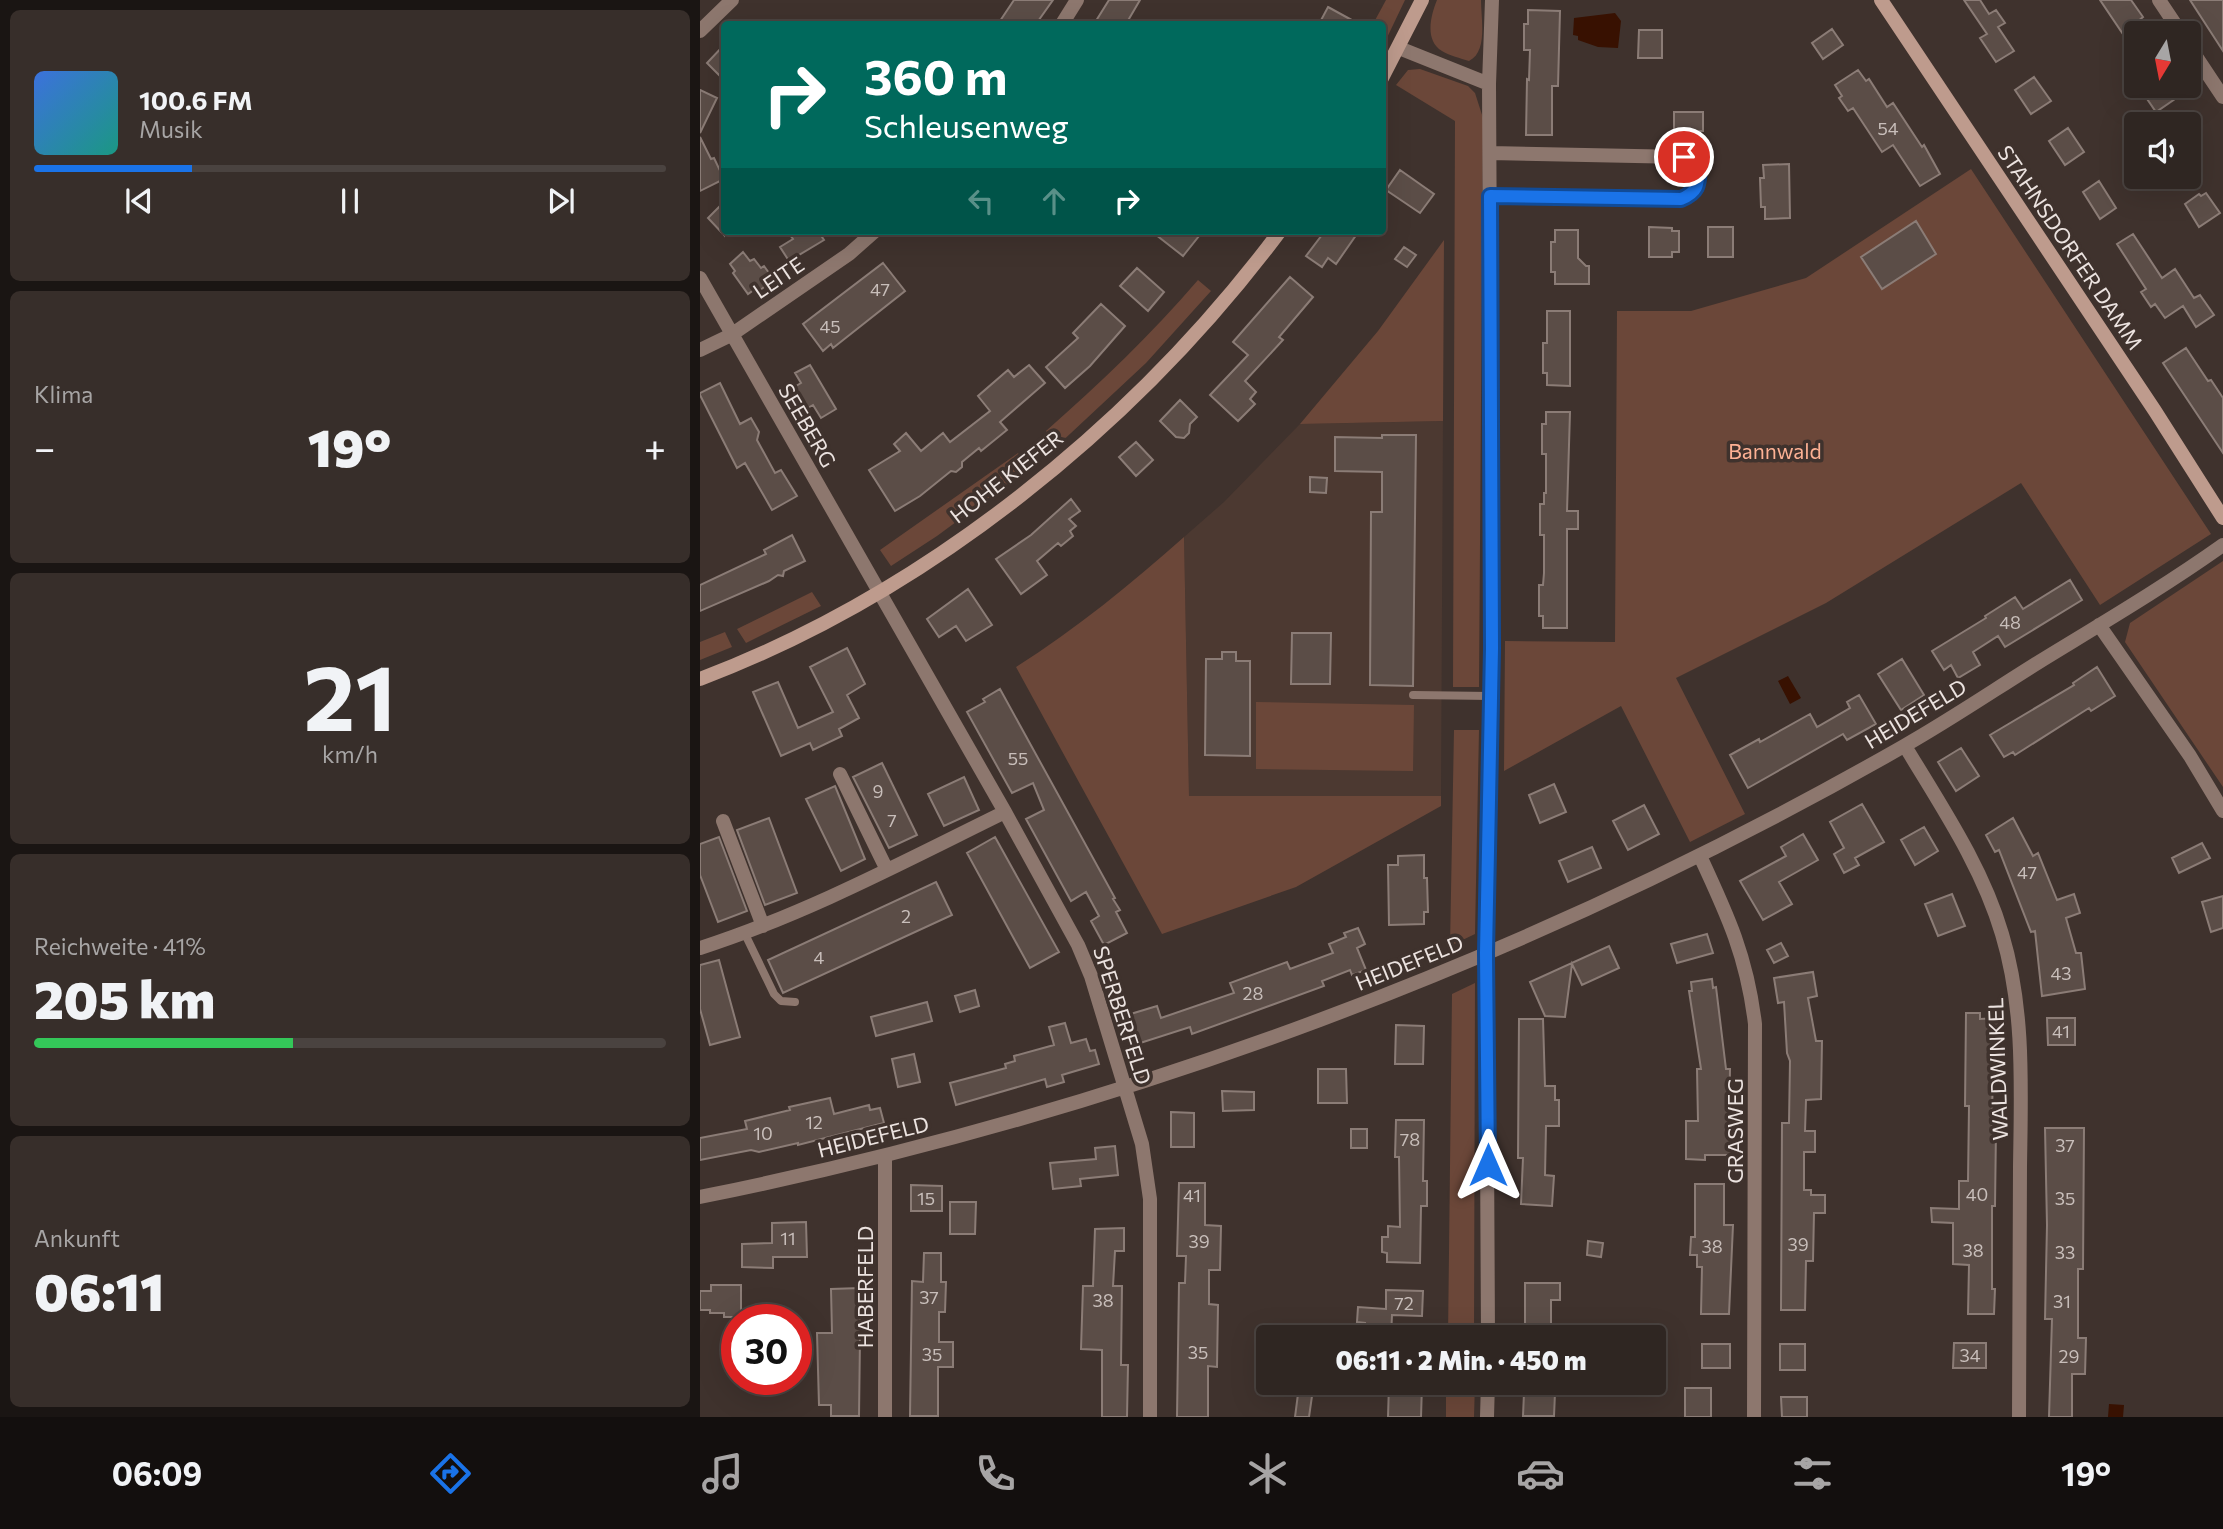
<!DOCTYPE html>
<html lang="de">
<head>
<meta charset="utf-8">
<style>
	:root { --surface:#2f2622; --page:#372e2a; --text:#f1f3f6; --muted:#a7a5a5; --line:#4a4340; --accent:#1a73e8 }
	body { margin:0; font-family:Commissioner,sans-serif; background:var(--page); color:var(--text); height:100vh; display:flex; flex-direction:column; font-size:26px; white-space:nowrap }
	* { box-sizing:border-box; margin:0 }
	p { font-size:23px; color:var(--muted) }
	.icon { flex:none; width:38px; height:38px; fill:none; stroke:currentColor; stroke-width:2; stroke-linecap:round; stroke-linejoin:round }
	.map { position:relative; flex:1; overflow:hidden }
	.panel { display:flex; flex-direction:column; gap:10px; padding:10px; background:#1a1513; width:700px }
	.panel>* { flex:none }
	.guide { position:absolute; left:21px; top:21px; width:665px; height:214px; border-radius:7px; box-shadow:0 7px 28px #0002,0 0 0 2px var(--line); background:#00695c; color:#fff; overflow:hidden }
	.needle { width:46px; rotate:190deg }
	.fabs { position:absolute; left:1424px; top:21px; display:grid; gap:14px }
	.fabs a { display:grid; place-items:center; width:77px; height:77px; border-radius:7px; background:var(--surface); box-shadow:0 7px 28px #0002,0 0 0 2px var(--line); font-size:35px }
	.speed { position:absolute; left:21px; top:1304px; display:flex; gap:14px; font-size:35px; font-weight:700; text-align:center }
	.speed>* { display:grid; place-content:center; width:91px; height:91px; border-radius:50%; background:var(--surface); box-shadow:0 7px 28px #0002,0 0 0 2px var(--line); line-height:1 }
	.speed .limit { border:10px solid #d22; background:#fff; color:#111 }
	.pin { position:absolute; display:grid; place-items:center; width:60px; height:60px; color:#fff; margin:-30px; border:4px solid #fff; border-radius:50%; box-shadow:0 2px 7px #0007 }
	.me { position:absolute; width:77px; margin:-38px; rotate:0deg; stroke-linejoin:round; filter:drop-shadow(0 0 5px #0008) }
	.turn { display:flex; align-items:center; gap:24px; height:147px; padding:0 28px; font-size:32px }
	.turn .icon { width:91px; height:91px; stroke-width:2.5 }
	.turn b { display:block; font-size:49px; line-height:60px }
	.lanes { display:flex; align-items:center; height:66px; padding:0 28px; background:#0003; justify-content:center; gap:35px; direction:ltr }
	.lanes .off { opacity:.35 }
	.big { font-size:52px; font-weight:800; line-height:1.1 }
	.panel .widget { flex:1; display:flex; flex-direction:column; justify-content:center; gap:10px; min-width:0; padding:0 24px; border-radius:10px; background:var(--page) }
	.panel .dial { align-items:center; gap:0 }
	.dial b { font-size:91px; line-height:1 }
	.song { display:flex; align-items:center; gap:21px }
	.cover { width:84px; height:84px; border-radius:10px; background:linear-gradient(135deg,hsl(220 70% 55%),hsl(170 70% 35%)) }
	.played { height:7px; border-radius:4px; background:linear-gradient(90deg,var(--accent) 25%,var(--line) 25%) }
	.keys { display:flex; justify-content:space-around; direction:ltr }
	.heat { display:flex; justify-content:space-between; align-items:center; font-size:38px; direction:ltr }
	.charge { height:10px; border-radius:5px; background:linear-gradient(90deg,#34c759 41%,var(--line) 0) }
	.trip { position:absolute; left:556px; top:1325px; width:410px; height:70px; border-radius:7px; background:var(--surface); box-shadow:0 7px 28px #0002,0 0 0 2px var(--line); font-weight:800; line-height:70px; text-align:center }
	.tab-bar { display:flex; height:112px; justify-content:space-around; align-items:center; background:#130f0e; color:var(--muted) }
	.tab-bar .icon { width:49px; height:49px }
	.tab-bar .current { color:var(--accent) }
	.tab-bar b { font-size:32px; color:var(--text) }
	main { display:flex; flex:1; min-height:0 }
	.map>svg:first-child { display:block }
	.built { fill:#4c3931 }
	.green { fill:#6b4739 }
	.water { fill:#381101 }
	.building { fill:#5b4d47; stroke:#8b7c76; stroke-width:2 }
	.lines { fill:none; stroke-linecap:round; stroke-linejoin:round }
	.lane { stroke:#8d776e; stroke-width:8 }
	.street { stroke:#8d776e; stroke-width:14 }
	.secondary { stroke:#be9b8d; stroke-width:14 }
	.route-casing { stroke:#114b97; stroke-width:18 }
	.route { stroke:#1a73e8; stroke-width:12 }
	.labels { text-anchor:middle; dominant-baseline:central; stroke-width:7; stroke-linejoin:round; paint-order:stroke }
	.number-label { font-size:18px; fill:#c8beba }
	.street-label { font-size:21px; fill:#ece3e0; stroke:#3f322d }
	.park-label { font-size:21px; fill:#fdb194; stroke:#3f322d }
</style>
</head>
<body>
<main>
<section class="panel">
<div class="widget">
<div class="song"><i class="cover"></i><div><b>100.6 FM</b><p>Musik</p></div></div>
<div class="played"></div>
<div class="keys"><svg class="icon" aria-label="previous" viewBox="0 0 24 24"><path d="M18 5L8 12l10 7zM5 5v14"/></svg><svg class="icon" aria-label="pause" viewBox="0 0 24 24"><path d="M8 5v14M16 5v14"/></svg><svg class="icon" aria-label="next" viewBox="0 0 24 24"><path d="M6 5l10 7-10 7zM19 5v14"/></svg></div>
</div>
<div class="widget"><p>Klima</p>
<div class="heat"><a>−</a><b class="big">19°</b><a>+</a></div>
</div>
<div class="widget dial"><b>21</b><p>km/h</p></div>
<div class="widget"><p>Reichweite · 41%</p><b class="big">205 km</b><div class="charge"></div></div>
<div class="widget"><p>Ankunft</p><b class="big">06:11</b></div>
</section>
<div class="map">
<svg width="1523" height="1417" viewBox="0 0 1523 1417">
	<rect width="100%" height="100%" fill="#3f322d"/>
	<path class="built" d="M743,421L741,796L489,797L484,537L524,502L600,424Z"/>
	<path class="green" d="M686,0H705L683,46L682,24H673Z
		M737,0H781C781,19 788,52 769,61C760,58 750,56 742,51C724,40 731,15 737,0Z
		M720,69L768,86L775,93L783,118L779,687H753L755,121L696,85L708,70Z
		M1271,169L1511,534L1400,605L1321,483L1126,603L976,678L1045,814L990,842L921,706L804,771L805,641L915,642L917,311H991L1106,278Z
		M744,240L743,421L600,424L678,331Z
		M498,280L511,291L446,363L356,447L346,431C400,383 451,335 498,280Z
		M318,453L328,469L237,536L191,566L180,550Z
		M484,537L489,796H741V806L596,887L462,934L316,667C376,629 431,584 484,537Z
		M1523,561V787L1425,642L1430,623Z
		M112,592L121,606L46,643L37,629Z
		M25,632L32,647L0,660V642Z
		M556,702L714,705L713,771L556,769Z
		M754,730H779L775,934L750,946Z
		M775,983L774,1337H748L752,994Z
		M746,1383H775L774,1417H746Z"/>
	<path class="water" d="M915,13L921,21L918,48L898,47L878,40V36L873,35L874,18Z
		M1088,676L1101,698L1090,704L1078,681Z
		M1409,1404L1424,1405L1423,1417H1408Z"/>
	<path class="building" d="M314,0H353L336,24H298Z
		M409,0H440L426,24H394Z
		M1264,0H1280L1289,14L1296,10L1305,23L1298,27L1314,51L1296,62L1280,38L1287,34Z
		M1400,0H1431L1443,17L1437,22V55Z
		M1490,0H1523V51Z
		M628,7L659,24H619Z
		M828,10L860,11L858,86H852V135H826L827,79L829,80L830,50H824V24H828Z
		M1132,29L1143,45L1123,59L1112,43Z
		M939,30H962V58H938Z
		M24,45V80L7,63Z
		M1158,70L1166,81L1169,79L1187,107L1193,103L1222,147L1224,145L1240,174L1220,186L1193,145L1182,152L1153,108L1148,111L1139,98L1142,96L1135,85Z
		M1334,77L1351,101L1331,114L1315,90Z
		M1453,86H1466L1475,99L1456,112L1443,93Z
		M0,90L17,98L0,133Z
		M974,112H1003V131H974Z
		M1368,128L1384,152L1365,165L1349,141Z
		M0,137L11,159L14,158L24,179L0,191Z
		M1089,164L1090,218L1065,219V207H1061L1060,178H1064L1063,165Z
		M700,170L734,194L720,213L686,190Z
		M1399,181L1416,208L1400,219L1383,192Z
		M1506,193L1520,213L1499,227L1485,204L1499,194L1501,196Z
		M24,202V235L8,218Z
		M1216,221L1236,254L1182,289L1161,257Z
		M949,227L972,228V231H979V252H972V257H949Z
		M1008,227H1033V257H1008Z
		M855,230H878V258L886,266H889V284H855V272H851V242H855Z
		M87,231H118L124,240L89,261L80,247L93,239Z
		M451,231H503L483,256Z
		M625,231H659L636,264L628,258L622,267L606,256Z
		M1433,234L1462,278L1475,269L1494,298L1500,295L1514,315L1496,327L1483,306L1465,318L1455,304L1451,307L1441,292L1446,289L1417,244Z
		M704,247L716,255L707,267L695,259Z
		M43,252L50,261L54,259L61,268L64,266L74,280L60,290L58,287L48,294L33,273L35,271L30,264Z
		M183,263L205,291L133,348L131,344L123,351L103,324Z
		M437,268L464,292L448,311L420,286Z
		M590,277L613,297L579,337L583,340L545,381L556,392L550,399L555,404L538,421L510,395L548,355L533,342Z
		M401,304L425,326L390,366L365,388L346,367L378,338L373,333Z
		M847,311H870V386L847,385V373H843V343H847Z
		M1486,348L1508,381L1511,380L1523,398V453L1463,363Z
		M110,365L136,409L121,418L113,405L104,410L91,389L101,383L95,373Z
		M329,365L345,383L300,422L307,430L281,451L279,448L262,462V467L256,472L251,471L220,496L195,511L169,470L200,451L194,444L206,433L221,451L243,433L250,442L290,411L278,396L308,370L314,377Z
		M20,383L40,424L51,418L59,432L57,440L75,473L81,470L97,496L72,510L45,463L37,468L0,395V393Z
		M480,400L497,417L490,424L489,433L484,438L476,437L460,421Z
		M846,412H870L867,511H878V529H867V628H843V616H839V585H843L844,573V535H840V504H844V493H846V454H842V424H846Z
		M682,435H716L713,686L670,685L671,512H682V472L635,471V437L682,438Z
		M436,442L453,460L436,476L419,457Z
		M610,477L627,478L626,493L610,492Z
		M371,499L380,511L369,519L376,526L370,531L373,536L361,546L358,543L337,561L347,575L321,594L296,559L331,535Z
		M92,535L105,561L84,571L83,576L78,575L69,581L0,611V585L66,554L64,550Z
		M1370,580L1382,600L1305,647L1298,636L1273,652L1280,665L1258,678L1251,665L1244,670L1232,651L1286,618L1285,616L1315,597L1323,609Z
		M268,589L292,625L266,641L256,626L239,637L227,619Z
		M592,633H631L630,684H591Z
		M147,648L165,684L147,695L159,718L139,729L142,736L113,750L110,743L81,756L53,692L78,682L98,728L133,712L110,667Z
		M522,652H536V661H550V756L505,755L506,659H522Z
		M1202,659L1224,695L1201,710L1178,674Z
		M1397,667L1415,696L1391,711L1389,708L1315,755L1313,752L1304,757L1290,735L1374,685L1373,683Z
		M300,689L415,898L413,899L420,910L416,912L427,933L404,945L391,921L399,916L386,892L371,901L326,819L344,810L333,783L312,793L267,712L285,702L283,699Z
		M1159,695L1176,724L1147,740L1143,734L1048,788L1030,755L1059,739L1060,742L1110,714L1117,727L1150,708L1147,702Z
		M1261,748L1279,776L1256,791L1238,762Z
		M182,763L217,835L189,848L153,777Z
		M264,777L279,810L244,826L228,794Z
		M854,784L866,812L840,823L829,795Z
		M135,786L165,859L141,871L106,799Z
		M1162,804L1184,842L1155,858L1159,865L1144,873L1134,854L1144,848L1130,822Z
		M944,805L959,834L928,850L913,821Z
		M69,818L97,893L65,905L37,830Z
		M1313,818L1333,856L1338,853L1357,900L1374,894L1380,913L1366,918L1376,953H1381L1385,989L1342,996L1335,931L1331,932L1299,850L1295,852L1286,835Z
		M1224,827L1238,851L1215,865L1201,840Z
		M1103,834L1118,860L1079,882L1092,904L1063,920L1040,881L1086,856L1081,847Z
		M19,837L47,911L18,922L0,875V844Z
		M295,837L359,952L330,968L267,853Z
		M1502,843L1510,858L1479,873L1472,858Z
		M892,847L901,868L868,882L859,861Z
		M724,855V878H727L728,912H724V924L689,925L688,865H698V856Z
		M236,882L252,915L83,993L68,960Z
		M1252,894L1265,926L1238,936L1225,904Z
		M1523,896V928L1511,932L1502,902Z
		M658,928L665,944L657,948L666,970L652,975L650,970L622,981L624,986L492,1034L490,1027L434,1045L424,1016L457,1006L461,1018L534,993L530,983L587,962L590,969L633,953L629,944L646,937L644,933Z
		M1007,934L1013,953L977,963L971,944Z
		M1081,943L1088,956L1074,963L1067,950Z
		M909,946L919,968L882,985L872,964L865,1017L845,1016L830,982Z
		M19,960L40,1037L10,1045L0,1009V965Z
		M1113,972L1117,996L1108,998L1116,1041H1122L1121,1099L1106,1100L1105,1131H1115V1152H1104V1190H1111V1195H1125V1213H1114L1113,1261H1106L1105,1310H1081L1082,1123H1089L1090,1061L1087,1053L1084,1002L1078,1003L1074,978Z
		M1012,979L1013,988L1016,987L1026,1069H1030L1029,1121H1033V1155H1005V1160L986,1159V1121H998L997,1069H1001L989,991H992L991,982Z
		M275,990L279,1006L260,1012L255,996Z
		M227,1002L232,1021L176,1036L171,1017Z
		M1266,1013H1280V1019L1298,1018V1050H1293L1292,1128H1296L1295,1206H1292V1289H1295L1294,1314H1268L1269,1265L1253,1264V1223L1232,1222L1231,1208L1259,1209V1181H1268L1269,1106H1265Z
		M1347,1018H1375V1045H1348Z
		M819,1019H843L845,1086H855V1100H859V1126H846L845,1175L854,1176L852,1206L821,1204L823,1158H818Z
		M365,1023L371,1043L386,1039L390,1051L395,1050L399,1064L362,1075L364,1082L347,1087L345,1079L256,1105L250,1083L306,1068L305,1064L315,1061L314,1056L354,1045L349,1027Z
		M696,1025L724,1026L723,1064H695Z
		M214,1054L220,1082L198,1087L192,1059Z
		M618,1069H646L647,1103H618Z
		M522,1091L554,1092V1110L523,1111Z
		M130,1098L134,1114L169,1105L170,1110L180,1108L184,1123L98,1145V1143L59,1152L51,1150L0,1160V1138L47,1129L45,1121L90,1110L89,1107Z
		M471,1112L494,1113V1147H471Z
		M696,1120H724L723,1181H727V1206H721L720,1263L687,1262V1253L682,1252V1237H688V1226L700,1227L699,1157H695Z
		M1345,1128H1384L1383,1269H1378V1338H1386L1385,1374H1372V1417H1349L1352,1319H1345L1347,1225Z
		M651,1129H667V1148H651Z
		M415,1146L418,1175L380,1179L381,1186L353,1189L350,1163L396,1159L395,1148Z
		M479,1183H505V1225L521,1226L520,1270H509V1304L518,1305L517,1367L508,1366V1417H477L479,1283H485L486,1256H477Z
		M995,1184H1024V1225H1033L1029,1314H1001L1002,1267H997V1255H990L991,1237H995Z
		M211,1185L242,1186V1211H211Z
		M250,1202H276L275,1234H250Z
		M106,1222L107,1257H73V1268L42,1267V1244L72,1243V1223Z
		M424,1228V1251H415L413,1286H422L421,1365H428L427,1417H402V1350L381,1349L383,1286H393L395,1229Z
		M888,1241L903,1243L901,1257L887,1255Z
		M224,1253H241V1282H246L245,1312H239V1342H253V1367H238V1416H210L212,1281L223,1282Z
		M825,1283H860V1300H851V1337H825Z
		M11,1285H41V1317H24V1313H10V1310H0V1291H11Z
		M160,1288V1324H168V1338H160L159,1416H131V1405H119L117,1333H132L131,1289Z
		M686,1290L723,1291L722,1316L692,1315L691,1337H665V1323L657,1322L658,1307L686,1309Z
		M1254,1343H1286V1368H1253Z
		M1002,1344H1030V1368H1002Z
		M1080,1344H1105V1370H1080Z
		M689,1384L722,1385L721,1417H688Z
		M985,1388H1011V1417H985Z
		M824,1393H855L854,1416H823Z
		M598,1394L612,1396L609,1417H595Z
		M1081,1397H1107V1417H1082Z"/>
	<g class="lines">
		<path class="lane" d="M713,695L791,696
			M45,934L74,994L81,1001L95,1002"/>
		<path class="street" d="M1459,0L1481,33
			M362,24L377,0
			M0,31L32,0
			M1489,46L1523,97
			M699,48L789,84
			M790,153L984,157L993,160L999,168C998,185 998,192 981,199L790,196
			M0,278L305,812L378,945L391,976L442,1144L450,1199V1417
			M0,350L31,335L149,254L175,231
			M1399,625L1490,756L1523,811
			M1205,746C1241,806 1282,866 1302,934C1325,1010 1321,1089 1320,1167C1320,1250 1319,1334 1319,1417
			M140,774L187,870
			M23,821L63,926
			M1000,856C1028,916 1047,957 1055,1024L1054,1417
			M0,948C106,914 205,861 305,812
			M0,1197C422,1112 830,960 1204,746C1250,720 1294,690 1339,662C1401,624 1464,587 1523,545
			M788,1337L786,953L792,648L789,84L792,0
			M185,1417V1156
			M787,1417L788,1382"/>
		<path class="secondary" d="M1181,0L1455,411L1523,518
			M682,78L722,0
			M0,679C227,593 435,425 580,231"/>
	</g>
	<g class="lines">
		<defs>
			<path id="route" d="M788,1165L786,953L792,648L790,196L981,199C998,192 998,185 999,168L993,160L984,157"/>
		</defs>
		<use href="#route" class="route-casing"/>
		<use href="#route" class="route"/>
	</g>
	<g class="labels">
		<g class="number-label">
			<text x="1188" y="128">54</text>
			<text x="180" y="289">47</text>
			<text x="130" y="326">45</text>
			<text x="1310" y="622">48</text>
			<text x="318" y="758">55</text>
			<text x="178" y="791">9</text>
			<text x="192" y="820">7</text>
			<text x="1327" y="872">47</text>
			<text x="206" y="916">2</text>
			<text x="119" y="957">4</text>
			<text x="1361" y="973">43</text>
			<text x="553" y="993">28</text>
			<text x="1361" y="1031">41</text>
			<text x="114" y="1122">12</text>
			<text x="63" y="1133">10</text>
			<text x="710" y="1139">78</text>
			<text x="1365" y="1145">37</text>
			<text x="1277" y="1194">40</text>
			<text x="492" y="1195">41</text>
			<text x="226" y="1198">15</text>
			<text x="1365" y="1198">35</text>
			<text x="88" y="1238">11</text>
			<text x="499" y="1241">39</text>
			<text x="1098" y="1244">39</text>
			<text x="1012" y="1246">38</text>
			<text x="1273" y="1250">38</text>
			<text x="1365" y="1252">33</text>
			<text x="229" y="1297">37</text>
			<text x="403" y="1300">38</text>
			<text x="1362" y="1301">31</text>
			<text x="704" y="1303">72</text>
			<text x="498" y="1352">35</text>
			<text x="232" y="1354">35</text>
			<text x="1270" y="1355">34</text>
			<text x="1369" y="1356">29</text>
		</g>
		<g class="street-label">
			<text transform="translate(1371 247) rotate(56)">STAHNSDORFER DAMM</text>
			<text transform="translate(78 277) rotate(-34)">LEITE</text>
			<text transform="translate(108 425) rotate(60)">SEEBERG</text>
			<text transform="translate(306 476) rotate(-38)">HOHE KIEFER</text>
			<text transform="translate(1215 713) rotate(-31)">HEIDEFELD</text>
			<text transform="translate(709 962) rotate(-22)">HEIDEFELD</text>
			<text transform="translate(423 1015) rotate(72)">SPERBERFELD</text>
			<text transform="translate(1297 1069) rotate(-92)">WALDWINKEL</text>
			<text transform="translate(1034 1131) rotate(-90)">GRASWEG</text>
			<text transform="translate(173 1136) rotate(-14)">HEIDEFELD</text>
			<text transform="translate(164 1287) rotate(-90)">HABERFELD</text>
		</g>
		<g class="park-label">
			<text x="1075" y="450">Bannwald</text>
		</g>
	</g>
</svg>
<div class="fabs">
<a><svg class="needle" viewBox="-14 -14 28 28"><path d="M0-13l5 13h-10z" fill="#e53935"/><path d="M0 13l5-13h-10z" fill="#a7a5a5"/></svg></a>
<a><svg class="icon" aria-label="sound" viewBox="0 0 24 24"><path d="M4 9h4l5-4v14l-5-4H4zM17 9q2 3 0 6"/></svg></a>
</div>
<div class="speed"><div class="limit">30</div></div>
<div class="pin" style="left:984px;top:157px;background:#d93025"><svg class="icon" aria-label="arrive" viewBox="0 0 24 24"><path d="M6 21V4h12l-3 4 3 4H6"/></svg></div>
<svg class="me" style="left:788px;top:1165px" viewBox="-20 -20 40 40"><path d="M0-17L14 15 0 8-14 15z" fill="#1a73e8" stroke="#fff" stroke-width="4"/></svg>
<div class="trip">06:11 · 2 Min. · 450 m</div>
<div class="guide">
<div class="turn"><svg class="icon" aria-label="right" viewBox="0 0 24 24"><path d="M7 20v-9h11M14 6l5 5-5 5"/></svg><div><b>360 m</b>Schleusenweg</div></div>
<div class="lanes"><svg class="icon off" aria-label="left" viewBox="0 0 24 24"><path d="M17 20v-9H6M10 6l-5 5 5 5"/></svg><svg class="icon off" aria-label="ahead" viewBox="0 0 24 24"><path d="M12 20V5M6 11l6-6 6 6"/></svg><svg class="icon" aria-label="right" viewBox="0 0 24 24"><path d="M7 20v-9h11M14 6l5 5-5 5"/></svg></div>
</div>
</div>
</main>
<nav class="tab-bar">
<b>06:09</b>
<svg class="icon current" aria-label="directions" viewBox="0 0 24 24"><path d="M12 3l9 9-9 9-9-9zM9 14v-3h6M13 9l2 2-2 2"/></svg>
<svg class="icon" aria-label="music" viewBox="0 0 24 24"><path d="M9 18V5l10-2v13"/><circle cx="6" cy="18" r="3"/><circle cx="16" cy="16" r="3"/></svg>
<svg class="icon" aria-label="phone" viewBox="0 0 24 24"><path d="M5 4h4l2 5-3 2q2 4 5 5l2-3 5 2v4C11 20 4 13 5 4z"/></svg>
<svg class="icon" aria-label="climate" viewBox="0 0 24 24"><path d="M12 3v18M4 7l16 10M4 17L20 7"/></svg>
<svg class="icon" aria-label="car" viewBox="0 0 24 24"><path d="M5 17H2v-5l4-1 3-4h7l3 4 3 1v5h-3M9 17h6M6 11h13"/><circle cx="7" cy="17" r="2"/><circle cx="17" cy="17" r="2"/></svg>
<svg class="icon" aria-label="filters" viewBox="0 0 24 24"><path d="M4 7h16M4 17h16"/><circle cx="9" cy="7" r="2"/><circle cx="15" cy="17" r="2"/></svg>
<b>19°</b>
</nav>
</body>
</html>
